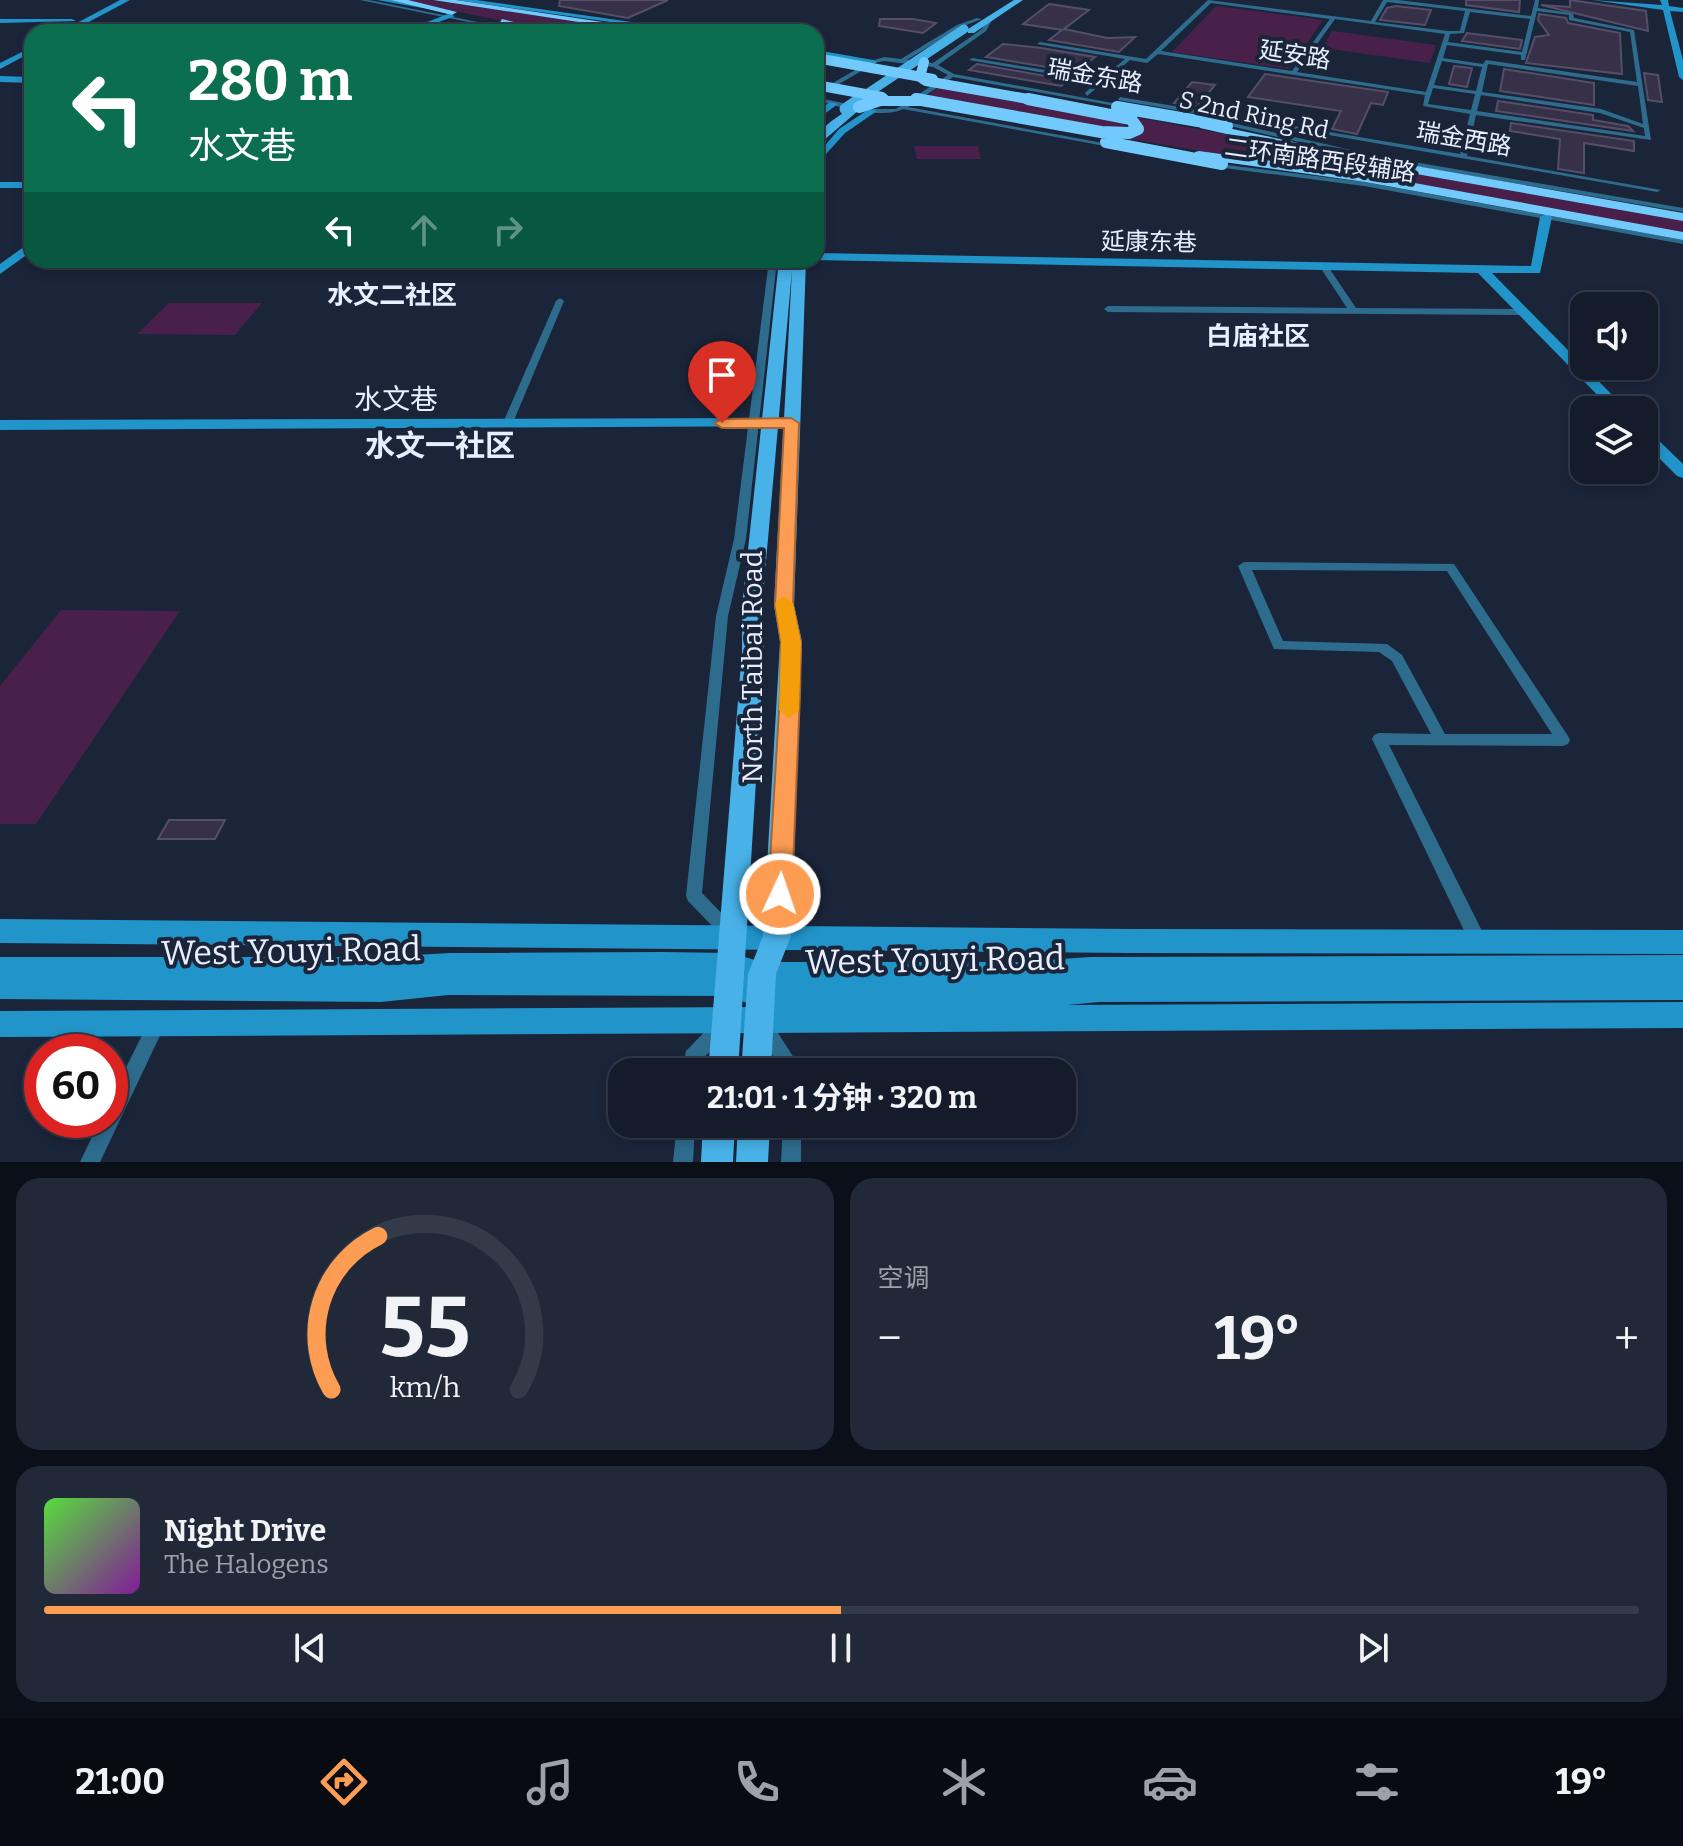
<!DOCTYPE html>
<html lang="zh">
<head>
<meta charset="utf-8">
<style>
	:root { --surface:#141c2c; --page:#212938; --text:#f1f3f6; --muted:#9da1a9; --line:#333a48; --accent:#fc9d53 }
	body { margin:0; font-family:Bitter,"Noto Sans SC",serif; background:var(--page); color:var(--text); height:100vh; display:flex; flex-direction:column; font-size:30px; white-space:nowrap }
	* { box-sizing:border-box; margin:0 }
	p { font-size:26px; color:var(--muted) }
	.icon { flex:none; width:44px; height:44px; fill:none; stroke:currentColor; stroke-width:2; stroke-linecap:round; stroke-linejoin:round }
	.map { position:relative; height:1162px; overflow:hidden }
	.panel { display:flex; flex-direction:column; gap:16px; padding:16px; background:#0b0f18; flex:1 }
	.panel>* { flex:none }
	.hud { position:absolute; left:24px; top:24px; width:800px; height:244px; border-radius:24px; box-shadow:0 4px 12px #0003,0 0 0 2px var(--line); background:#0b6e4f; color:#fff; overflow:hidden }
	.controls { position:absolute; left:1570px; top:292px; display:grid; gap:16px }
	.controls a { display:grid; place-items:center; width:88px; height:88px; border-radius:16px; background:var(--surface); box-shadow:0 4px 12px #0003,0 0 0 2px var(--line); font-size:40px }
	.speed { position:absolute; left:24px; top:1034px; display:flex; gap:16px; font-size:40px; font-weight:700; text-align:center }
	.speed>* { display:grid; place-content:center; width:104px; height:104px; border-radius:50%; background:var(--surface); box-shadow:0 4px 12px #0003,0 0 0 2px var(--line); line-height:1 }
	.speed .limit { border:12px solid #d22; background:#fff; color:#111 }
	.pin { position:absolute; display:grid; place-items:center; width:68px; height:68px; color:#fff; margin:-82px -34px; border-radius:50% 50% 50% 0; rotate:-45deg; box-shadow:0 0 8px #0007 }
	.pin .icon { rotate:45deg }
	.me { position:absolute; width:88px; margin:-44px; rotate:3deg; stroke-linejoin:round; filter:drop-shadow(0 0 6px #0008) }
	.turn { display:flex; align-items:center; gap:28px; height:168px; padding:0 32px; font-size:36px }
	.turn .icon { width:104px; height:104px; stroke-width:2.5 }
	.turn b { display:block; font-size:56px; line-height:68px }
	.lanes { display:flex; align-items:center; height:76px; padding:0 32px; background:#0003; justify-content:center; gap:40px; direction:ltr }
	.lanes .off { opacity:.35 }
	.big { font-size:60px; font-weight:700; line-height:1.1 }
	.panel .card { flex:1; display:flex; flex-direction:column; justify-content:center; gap:12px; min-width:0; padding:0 28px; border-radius:24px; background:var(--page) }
	.panel .dial { align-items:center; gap:0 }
	.dial svg { height:208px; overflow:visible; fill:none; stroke:var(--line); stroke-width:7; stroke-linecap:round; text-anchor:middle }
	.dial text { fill:var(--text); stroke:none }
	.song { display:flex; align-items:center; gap:24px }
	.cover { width:96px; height:96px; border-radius:12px; background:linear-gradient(135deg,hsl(110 70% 55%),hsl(290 70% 35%)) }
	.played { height:8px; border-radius:4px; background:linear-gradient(90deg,var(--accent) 50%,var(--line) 50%) }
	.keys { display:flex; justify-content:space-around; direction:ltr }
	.heat { display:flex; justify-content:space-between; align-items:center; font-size:44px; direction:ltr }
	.panel .tiles { flex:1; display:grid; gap:16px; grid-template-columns:1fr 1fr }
	.card:last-child { grid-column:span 2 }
	.trip { position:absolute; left:608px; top:1058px; width:468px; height:80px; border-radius:24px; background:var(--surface); box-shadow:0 4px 12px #0003,0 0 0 2px var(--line); font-weight:700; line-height:80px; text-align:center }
	.tabs { display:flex; height:128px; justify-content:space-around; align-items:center; background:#080b12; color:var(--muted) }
	.tabs .icon { width:56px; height:56px }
	.tabs .selected { color:var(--accent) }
	.tabs b { font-size:36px; color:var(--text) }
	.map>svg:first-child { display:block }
	.green { fill:#48204a }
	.building { fill:#363049; stroke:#554e68; stroke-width:2 }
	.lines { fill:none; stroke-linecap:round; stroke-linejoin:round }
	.street { fill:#2e6c8e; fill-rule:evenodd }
	.secondary { fill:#2194ca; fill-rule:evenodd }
	.primary { fill:#47b1e8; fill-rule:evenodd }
	.highway { fill:#72cafc; fill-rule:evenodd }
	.primary-bridge-far1 { stroke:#47b1e8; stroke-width:9 }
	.primary-bridge { stroke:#47b1e8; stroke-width:11 }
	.highway-bridge-far1 { stroke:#72cafc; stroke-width:10 }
	.highway-bridge { stroke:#72cafc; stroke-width:12 }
	.route { fill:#fc9d53; stroke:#a46636; stroke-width:2 }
	.slow { fill:#f59e0b }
	.labels { text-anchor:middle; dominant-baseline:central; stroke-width:8; stroke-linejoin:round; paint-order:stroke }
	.far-street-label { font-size:24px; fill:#e7eefd; stroke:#1b253a }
	.far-neighbourhood-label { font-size:26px; font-weight:bold; fill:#e7eefd; stroke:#1b253a }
	.street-label { font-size:28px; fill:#e7eefd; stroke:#1b253a }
	.neighbourhood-label { font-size:30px; font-weight:bold; fill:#e7eefd; stroke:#1b253a }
	.near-street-label { font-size:34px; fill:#e7eefd; stroke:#1b253a }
</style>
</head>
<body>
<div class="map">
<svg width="1683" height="1162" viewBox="0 0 1683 1162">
	<rect width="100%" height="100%" fill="#1b253a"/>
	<path class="green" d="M403,0H430L650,32H555Z
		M1216,6L1323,20L1289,69L1172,52Z
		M1332,31H1333L1436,45L1430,63L1323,48Z
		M941,86L1127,124L1119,129L925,97Z
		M1129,116L1683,221V234L1113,136L1134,134Z
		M914,146H978L981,159H917Z
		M169,303H262L235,335L137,334Z
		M61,610L180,611L36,824H0V686Z"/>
	<path class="building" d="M560,0H668L628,18L559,6Z
		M1466,0H1520L1519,12L1466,5Z
		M1570,0L1646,11L1648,31L1541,5L1570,7Z
		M1049,4L1089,10L1064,29L1107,38L1135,37L1119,52L1049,40L1062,30L1023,24Z
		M1396,6L1431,10L1425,25L1380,20L1387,8Z
		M1539,14L1566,18L1568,23L1620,33L1622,74L1526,63L1535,37L1549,35L1538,20Z
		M880,19H913L936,23L923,33L879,26Z
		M1467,33L1522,40L1520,49L1462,41Z
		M1003,44L1041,48L1095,57L1078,72L986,57Z
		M977,64L1068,80L1061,86L969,70Z
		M1454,66L1472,68L1467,87L1449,84Z
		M1504,69L1594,83V105L1500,91Z
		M1644,73L1658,75L1662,102L1648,100Z
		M1265,74L1388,92L1383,105L1371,103L1357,134L1332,129L1341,111L1248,97Z
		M1192,82L1215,85L1197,107L1174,103Z
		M1498,101L1593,115V120L1628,126L1633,131L1496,111Z
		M1511,123L1634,141V151L1584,143V173L1558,169L1560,139L1510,131Z
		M169,820H225L215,839H158Z"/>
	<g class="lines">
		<path class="street" d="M360,0H369L528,32H517Z
			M1208,0L1371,21L1383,0H1398L1531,16L1535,0H1539L1538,8L1571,13L1573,14L1574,18L1634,30L1651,140L1476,115L1467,156L1661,190L1657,192L1243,120L1246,118L1460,154L1470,114L1423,106L1425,95L1158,54L1147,63L1130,60L1087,96L1085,93L1097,82L969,60L972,58L1101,79L1125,59L1037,44L1040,42L1146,59ZM1387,2L1465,11L1460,31H1448L1375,22ZM1211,3L1330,19L1292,71L1161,51ZM1537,11L1569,15V20L1630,32L1637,82L1486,60L1483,64L1443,58L1447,45L1521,55V60H1525ZM1470,12L1530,19L1522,52L1448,42L1450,34L1464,33ZM1335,19L1445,34L1426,92L1297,72ZM1442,61L1482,67L1476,91L1434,85ZM1488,64L1638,86L1643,124L1601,109L1482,92ZM1433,88L1475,94L1471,110L1428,104ZM1481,95L1600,113L1644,128L1645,136L1477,111Z
			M977,18L982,19L961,27L907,60L933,63L982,29L989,18L992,20L986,31L938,65L954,74L1129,106L1126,108L953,77L908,107L1114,145L1117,147L1116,148L903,109C885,119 837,108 818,100L817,92L871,61L884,57L901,59L957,25ZM884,61L933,67L948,75L896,109H872L824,99L822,94L875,63Z
			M1120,97L1228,115L1231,117L1228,119L1118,100Z
			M1219,120L1373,155L1683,208V212L1373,159L1217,123V121Z
			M1211,163L1364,182L1683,240V244L1364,186L1209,166V164Z
			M769,260H777L746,539L728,616L702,893L736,928L738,933L736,938L730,941L724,938L688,901L686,896L716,616L734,539Z
			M1321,265H1327L1356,308L1523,309L1527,312L1523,315L1108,312L1104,309L1108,306L1347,308L1320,267Z
			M560,298L564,301L512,425L511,427H503L502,425L556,301Z
			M1244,562L1454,564L1568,736L1570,740L1568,744L1563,746L1389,745L1484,935L1486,941L1484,947L1478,949L1472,947L1372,739L1374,735L1379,733L1431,734L1392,661L1379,652L1274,649L1238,566ZM1252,570L1447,571L1552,734H1445L1402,655L1387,644L1283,641Z
			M157,1014L163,1017L166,1023L100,1162H80L100,1120H110V1100L151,1017Z
			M763,1016L769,1019L803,1072H783L754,1025L757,1019Z
			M722,1017L728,1020L731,1026L728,1032L701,1061L700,1072H682L686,1051L716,1020Z
			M677,1124H695L693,1162H673Z
			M783,1124H801V1162H781Z"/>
		<path class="secondary" d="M120,0H130L70,32H60Z
			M377,0H395L438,8L434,10Z
			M456,0H476L702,32H681Z
			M1592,0L1662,5L1660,0H1668L1669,6L1683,8V12L1670,11L1683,60V80L1679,77L1663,10Z
			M448,14L455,16L412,32H401Z
			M0,19H72L76,21L0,23Z
			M32,47V52L0,69V63Z
			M816,50L873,60L877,62L873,64L816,54Z
			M0,76L32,77V83L0,82Z
			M830,102L838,104L816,120V113Z
			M869,109L877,111L845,133L816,165V156L839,129Z
			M0,182H32V188H0Z
			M1546,214L1552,217L1540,273H1492L1627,410H1612L1478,273L814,260L816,253L1531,266L1540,217Z
			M32,241V251L0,274V264Z
			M791,418L799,423L796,426L0,430V420Z
			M1644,429L1649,431L1683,464V478L1677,476L1644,443Z
			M0,919L1131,929L1683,930V954L1131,953L0,943Z
			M661,952L731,953L762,962H1018L1090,957L1683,955V1000L1099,1002L1067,1005L1683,1002V1028L0,1037V1011L756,1007L730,996L448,995L381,1002L0,999V957H380L450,953Z"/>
		<path class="primary" d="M1014,0H1023L974,33H968V29Z
			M850,108L859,110L816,147C816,127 836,119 850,108Z
			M779,260H806L794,605L802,642L791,936L776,974L771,1072H741L748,974L763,936L780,642L774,605L792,270L762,606L764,651L738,1072H708L742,651V606Z
			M703,1124H735L733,1162H701Z
			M738,1124H770L768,1162H736Z"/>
		<path class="highway" d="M391,0H408L457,12L452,15Z
			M433,0H456L669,32H644Z
			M502,19L545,30L547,32L499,24Z
			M1204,123L1365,157L1683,213V221L1365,165L1200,128V124Z
			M1199,151L1365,174L1683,232V240L1365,182L1195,158V152Z"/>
		<path class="primary-bridge-far1" d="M856,101L964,29"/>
		<path class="primary-bridge" d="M845,109L859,99"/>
		<path class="highway-bridge-far1" d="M816,58L933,79
			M924,62L920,77L926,81L1039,101
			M816,85L882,97
			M877,101H928"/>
		<path class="highway-bridge" d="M916,99L1101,132L1129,133L1138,129L1131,119L1028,99
			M859,107L883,99
			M1117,107L1227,126
			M1106,142L1222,164"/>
	</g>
	<path class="route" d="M791,418L799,423L793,605L801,642L800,694L792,894L788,902L780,905L771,902L768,894L780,694L781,642L775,605L784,428H722L714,423L722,419Z"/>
	<path class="slow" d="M784,596L793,603L801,642L799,710L789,718L779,710L781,642L775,603Z"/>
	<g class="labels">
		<g class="far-street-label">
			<text transform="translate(1295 55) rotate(9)">延安路</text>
			<text transform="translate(1095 76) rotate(10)">瑞金东路</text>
			<text transform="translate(1254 115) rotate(12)">S 2nd Ring Rd</text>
			<text transform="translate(1464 139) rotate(10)">瑞金西路</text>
			<text transform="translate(1320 160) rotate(8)">二环南路西段辅路</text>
			<text transform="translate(1149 242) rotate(1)">延康东巷</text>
		</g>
		<g class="far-neighbourhood-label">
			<text x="392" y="295">水文二社区</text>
			<text x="1258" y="336">白庙社区</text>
		</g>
		<g class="street-label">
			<text x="396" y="399">水文巷</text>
			<text transform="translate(752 667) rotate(-90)">North Taibai Road</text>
		</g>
		<g class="neighbourhood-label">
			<text x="440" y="446">水文一社区</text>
		</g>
		<g class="near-street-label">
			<text transform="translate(291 951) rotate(-1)">West Youyi Road</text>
			<text transform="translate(935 960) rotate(-1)">West Youyi Road</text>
		</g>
	</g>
</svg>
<div class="controls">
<a><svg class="icon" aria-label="sound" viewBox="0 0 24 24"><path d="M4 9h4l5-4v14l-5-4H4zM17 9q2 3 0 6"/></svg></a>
<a><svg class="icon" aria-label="layers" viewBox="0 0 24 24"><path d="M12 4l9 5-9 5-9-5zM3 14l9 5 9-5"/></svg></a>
</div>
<div class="speed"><div class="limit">60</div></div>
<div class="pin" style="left:722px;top:423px;background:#d93025"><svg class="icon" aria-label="arrive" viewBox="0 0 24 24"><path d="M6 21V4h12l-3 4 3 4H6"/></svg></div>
<svg class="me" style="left:780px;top:894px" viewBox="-20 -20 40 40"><circle r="17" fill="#fc9d53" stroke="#fff" stroke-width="3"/><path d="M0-11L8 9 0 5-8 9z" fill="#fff"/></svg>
<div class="trip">21:01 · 1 分钟 · 320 m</div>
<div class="hud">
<div class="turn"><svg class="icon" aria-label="left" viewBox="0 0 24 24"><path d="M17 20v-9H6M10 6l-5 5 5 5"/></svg><div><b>280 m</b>水文巷</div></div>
<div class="lanes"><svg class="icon" aria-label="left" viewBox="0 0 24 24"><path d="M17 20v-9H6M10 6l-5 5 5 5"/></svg><svg class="icon off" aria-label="ahead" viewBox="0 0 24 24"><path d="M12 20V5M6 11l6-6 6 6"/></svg><svg class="icon off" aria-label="right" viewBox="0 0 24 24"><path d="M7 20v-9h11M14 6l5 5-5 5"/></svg></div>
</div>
</div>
<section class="panel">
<div class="tiles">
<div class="card dial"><svg viewBox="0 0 100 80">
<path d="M14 69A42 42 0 1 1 86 69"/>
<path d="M14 69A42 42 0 0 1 32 10" stroke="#fc9d53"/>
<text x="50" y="56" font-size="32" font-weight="700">55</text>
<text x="50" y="72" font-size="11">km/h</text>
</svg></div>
<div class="card"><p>空调</p>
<div class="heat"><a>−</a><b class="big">19°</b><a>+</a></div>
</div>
<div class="card">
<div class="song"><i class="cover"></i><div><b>Night Drive</b><p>The Halogens</p></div></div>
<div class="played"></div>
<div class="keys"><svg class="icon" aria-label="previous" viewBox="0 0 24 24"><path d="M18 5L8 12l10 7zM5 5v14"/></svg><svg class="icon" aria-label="pause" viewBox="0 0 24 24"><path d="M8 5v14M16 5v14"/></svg><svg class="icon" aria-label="next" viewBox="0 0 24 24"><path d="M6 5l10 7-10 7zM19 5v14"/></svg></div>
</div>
</div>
</section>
<nav class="tabs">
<b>21:00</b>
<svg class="icon selected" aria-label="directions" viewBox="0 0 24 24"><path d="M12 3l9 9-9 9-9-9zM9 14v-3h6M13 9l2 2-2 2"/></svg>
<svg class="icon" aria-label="music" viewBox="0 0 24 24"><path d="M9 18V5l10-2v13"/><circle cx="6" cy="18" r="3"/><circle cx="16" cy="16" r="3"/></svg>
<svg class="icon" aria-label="phone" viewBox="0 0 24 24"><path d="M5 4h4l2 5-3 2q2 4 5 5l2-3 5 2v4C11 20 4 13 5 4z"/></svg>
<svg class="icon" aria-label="climate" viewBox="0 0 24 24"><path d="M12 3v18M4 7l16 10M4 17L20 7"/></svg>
<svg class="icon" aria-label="car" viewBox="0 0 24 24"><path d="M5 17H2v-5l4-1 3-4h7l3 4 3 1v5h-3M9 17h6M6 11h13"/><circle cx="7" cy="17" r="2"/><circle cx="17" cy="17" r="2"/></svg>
<svg class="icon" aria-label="filters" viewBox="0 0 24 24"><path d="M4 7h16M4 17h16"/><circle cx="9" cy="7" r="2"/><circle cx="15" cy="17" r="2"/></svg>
<b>19°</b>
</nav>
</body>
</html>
